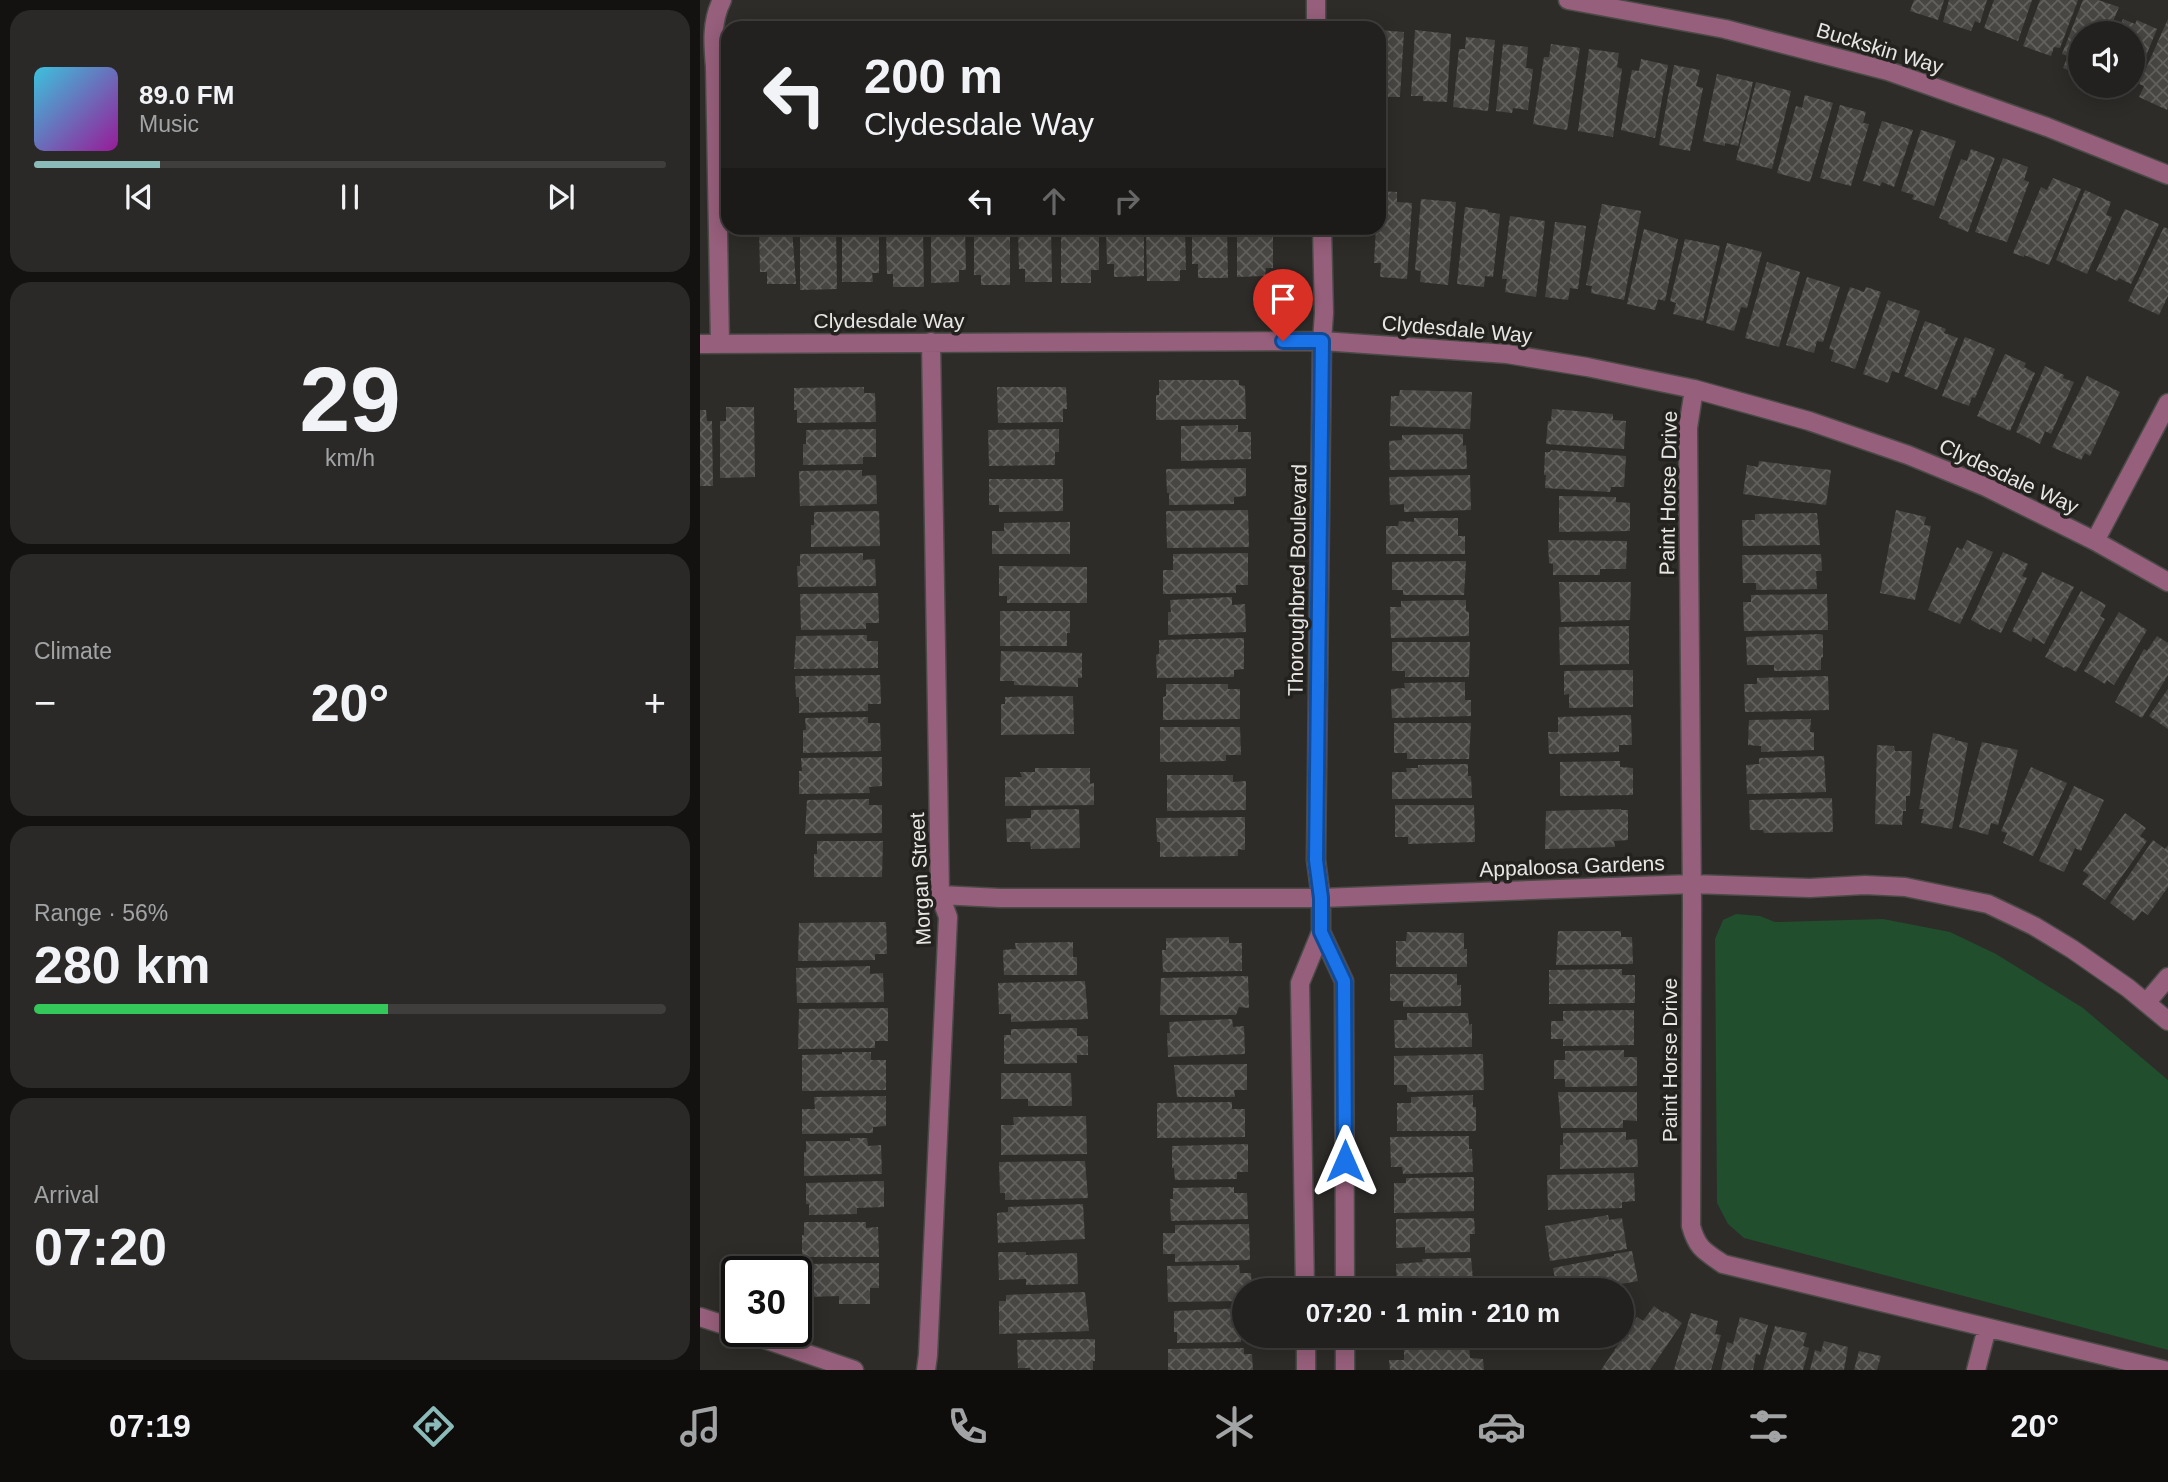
<!DOCTYPE html>
<html lang="en">
<head>
<meta charset="utf-8">
<style>
	:root { --surface:#22211f; --page:#2a2928; --text:#f1f3f6; --muted:#a2a3a4; --line:#3f3e3d; --accent:#8bbbb9 }
	body { margin:0; font-family:Arial,sans-serif; background:var(--page); color:var(--text); height:100vh; display:flex; flex-direction:column; font-size:26px; white-space:nowrap }
	* { box-sizing:border-box; margin:0 }
	p { font-size:23px; color:var(--muted) }
	.icon { flex:none; width:38px; height:38px; fill:none; stroke:currentColor; stroke-width:2; stroke-linecap:round; stroke-linejoin:round }
	.map { position:relative; flex:1; overflow:hidden }
	.panel { display:flex; flex-direction:column; gap:10px; padding:10px; background:#131211; width:700px }
	.panel>* { flex:none }
	.top-card { position:absolute; left:21px; top:21px; width:665px; height:214px; border-radius:21px; box-shadow:0 4px 18px #0003,0 0 0 2px var(--line); background:#22211f; color:var(--text); overflow:hidden }
	.tools { position:absolute; left:1368px; top:21px; display:grid; gap:14px }
	.tools a { display:grid; place-items:center; width:77px; height:77px; border-radius:50%; background:var(--surface); box-shadow:0 4px 18px #0003,0 0 0 2px var(--line); font-size:35px }
	.speed { position:absolute; left:21px; top:1256px; display:flex; gap:14px; font-size:35px; font-weight:700; text-align:center }
	.speed>* { display:grid; place-content:center; width:91px; height:91px; border-radius:50%; background:var(--surface); box-shadow:0 4px 18px #0003,0 0 0 2px var(--line); line-height:1 }
	.speed .limit { border:4px solid #111; border-radius:10px; background:#fff; color:#111 }
	.pin { position:absolute; display:grid; place-items:center; width:60px; height:60px; color:#fff; margin:-72px -30px; border-radius:50% 50% 50% 0; rotate:-45deg; box-shadow:0 0 7px #0007 }
	.pin .icon { rotate:45deg }
	.me { position:absolute; width:77px; margin:-38px; rotate:0deg; stroke-linejoin:round; filter:drop-shadow(0 0 5px #0008) }
	.turn { display:flex; align-items:center; gap:24px; height:147px; padding:0 28px; font-size:32px }
	.turn .icon { width:91px; height:91px; stroke-width:2.5 }
	.turn b { display:block; font-size:49px; line-height:60px }
	.lanes { display:flex; align-items:center; height:66px; padding:0 28px; background:#0003; justify-content:center; gap:35px; direction:ltr }
	.lanes .off { opacity:.35 }
	.big { font-size:52px; font-weight:600; line-height:1.1 }
	.panel .widget { flex:1; display:flex; flex-direction:column; justify-content:center; gap:10px; min-width:0; padding:0 24px; border-radius:21px; background:var(--page) }
	.panel .dial { align-items:center; gap:0 }
	.dial b { font-size:91px; line-height:1 }
	.song { display:flex; align-items:center; gap:21px }
	.cover { width:84px; height:84px; border-radius:10px; background:linear-gradient(135deg,hsl(190 70% 55%),hsl(300 70% 35%)) }
	.played { height:7px; border-radius:4px; background:linear-gradient(90deg,var(--accent) 20%,var(--line) 20%) }
	.keys { display:flex; justify-content:space-around; direction:ltr }
	.heat { display:flex; justify-content:space-between; align-items:center; font-size:38px; direction:ltr }
	.charge { height:10px; border-radius:5px; background:linear-gradient(90deg,#34c759 56%,var(--line) 0) }
	.trip { position:absolute; left:532px; top:1278px; width:402px; height:70px; border-radius:35px; background:var(--surface); box-shadow:0 4px 18px #0003,0 0 0 2px var(--line); font-weight:600; line-height:70px; text-align:center }
	.menu { display:flex; height:112px; justify-content:space-around; align-items:center; background:#0e0d0c; color:var(--muted) }
	.menu .icon { width:49px; height:49px }
	.menu .current { color:var(--accent) }
	.menu b { font-size:32px; color:var(--text) }
	main { display:flex; flex:1; min-height:0 }
	.map>svg:first-child { display:block }
	.park { fill:#214e2c }
	.building { fill:url(#building-cross-hatch) }
	.lines { fill:none; stroke-linecap:round; stroke-linejoin:round }
	.minor-casing { stroke:#4b4a47; stroke-width:21 }
	.minor { stroke:#965f7b; stroke-width:18 }
	.route-casing { stroke:#114b97; stroke-width:18 }
	.route { stroke:#1a73e8; stroke-width:12 }
	.labels { text-anchor:middle; dominant-baseline:central; stroke-width:7; stroke-linejoin:round; paint-order:stroke }
	.street-label { font-size:21px; fill:#e7e6e4; stroke:#23221f }
</style>
</head>
<body>
<main>
<section class="panel">
<div class="widget">
<div class="song"><i class="cover"></i><div><b>89.0 FM</b><p>Music</p></div></div>
<div class="played"></div>
<div class="keys"><svg class="icon" aria-label="previous" viewBox="0 0 24 24"><path d="M18 5L8 12l10 7zM5 5v14"/></svg><svg class="icon" aria-label="pause" viewBox="0 0 24 24"><path d="M8 5v14M16 5v14"/></svg><svg class="icon" aria-label="next" viewBox="0 0 24 24"><path d="M6 5l10 7-10 7zM19 5v14"/></svg></div>
</div>
<div class="widget dial"><b>29</b><p>km/h</p></div>
<div class="widget"><p>Climate</p>
<div class="heat"><a>−</a><b class="big">20°</b><a>+</a></div>
</div>
<div class="widget"><p>Range · 56%</p><b class="big">280 km</b><div class="charge"></div></div>
<div class="widget"><p>Arrival</p><b class="big">07:20</b></div>
</section>
<div class="map">
<svg width="1468" height="1370" viewBox="0 0 1468 1370">
	<defs>
		<pattern id="building-cross-hatch" width="8" height="8" patternUnits="userSpaceOnUse" patternTransform="scale(1.75)"><rect width="8" height="8" fill="#474643"/><path d="M0 0l8 8M0 8l8-8" fill="none" stroke="#62615e"/></pattern>
	</defs>
	<rect width="100%" height="100%" fill="#2d2c29"/>
	<path class="park" d="M1036,914L1060,916L1075,922L1183,919L1250,932L1296,954L1383,1008L1468,1080V1350L1044,1238L1028,1224L1017,1203L1015,939L1023,920Z"/>
	<path class="building" d="M1214,0H1244L1238,20L1210,11Z
		M1249,0H1287L1280,23L1275,21L1271,31L1243,22Z
		M1294,0H1332L1318,41L1284,28Z
		M1340,0H1378L1360,48L1354,47L1351,56L1323,46Z
		M1383,0H1398L1419,7L1408,33H1381V75L1363,68L1368,56L1362,54Z
		M1423,19L1435,24L1437,20L1457,29L1432,90L1422,86H1433V33H1417Z
		M1468,19V107L1467,110L1439,97L1444,86L1439,84Z
		M679,30L704,32L700,97H687V100L679,99Z
		M715,30L751,34L747,102L723,101V96H711Z
		M766,37L795,40L788,111L753,107L759,49H765Z
		M803,44L828,47L826,68L833,69L828,110L813,108L812,113L796,111Z
		M851,44L880,48L867,130L833,124L844,57H849Z
		M889,49L919,53L917,67L922,69L913,137L878,131Z
		M941,59L968,65L955,138L921,130L932,70L939,71Z
		M974,65L1000,70L996,86L1003,88L990,151L959,145Z
		M1017,74L1053,82L1038,146L1025,143V146L1003,141Z
		M1056,82L1091,91L1072,169L1036,160Z
		M1105,95L1133,103L1110,182L1077,173L1096,106L1102,108Z
		M1140,105L1166,112L1163,123L1169,124L1151,186L1120,178Z
		M1182,121L1213,130L1194,187L1182,182L1180,186L1163,181Z
		M1221,130L1256,141L1234,206L1212,199L1214,195L1201,191Z
		M1271,149L1295,158L1268,232L1248,224L1249,222L1239,218L1261,159L1267,161Z
		M1303,158L1328,167L1324,180L1329,182L1307,242L1275,232Z
		M1353,178L1381,189L1349,265L1324,255V257L1313,253L1341,187L1347,190Z
		M1385,190L1411,202L1406,215L1412,217L1387,274L1356,260Z
		M679,191L697,192V202L712,203L707,279L680,277L681,263H674L676,228H679Z
		M721,199L756,202L748,285L720,282L721,271L715,270Z
		M902,204L941,211L924,300L891,293L892,286L886,285Z
		M765,207L788,210V212L800,214L793,277L785,276L784,287L757,284Z
		M1425,209L1459,224L1431,284L1419,278L1417,281L1396,271Z
		M810,216L845,221L836,297L805,292L807,279H802Z
		M855,222L886,226L878,289L870,288L868,300L845,297Z
		M1464,227L1468,229V296L1459,315L1428,301Z
		M59,228H92L96,284H67V272H60Z
		M100,228H136L137,289L100,290Z
		M142,228H179V273H172L173,282H142Z
		M186,228H223L224,287H193V274H187Z
		M231,228H265L266,270H259V282L231,283Z
		M274,228H310V285H281V275H274Z
		M318,228H351L352,282H325V269H319Z
		M361,228H399V270H391V283H361Z
		M406,228H444V276L414,277V264H407Z
		M446,228H485L486,270H480V281H447Z
		M492,228H527L528,278H498V264H492Z
		M537,228H573V268H566L565,276L537,277Z
		M944,229L978,239L965,301L958,299L955,310L927,304Z
		M985,239L1020,246L1003,321L973,314L976,303L970,301Z
		M1027,243L1062,252L1047,308L1041,307L1034,331L1006,323Z
		M1067,262L1100,272L1079,347L1045,338Z
		M1107,277L1140,287L1123,342L1117,341L1114,353L1086,345Z
		M1150,287L1164,292L1166,287L1181,292L1155,369L1131,361L1134,350L1129,349Z
		M1188,300L1220,311L1199,373L1192,371L1188,383L1163,374Z
		M1225,321L1246,329L1244,333L1258,338L1237,390L1204,376Z
		M1265,337L1295,349L1275,398L1272,397L1269,406L1242,396Z
		M1305,354L1326,363L1324,367L1335,373L1310,431L1277,416Z
		M1345,366L1364,375L1363,378L1374,382L1351,434L1345,431L1340,444L1316,432Z
		M1387,376L1420,392L1390,456L1385,453L1381,460L1352,447Z
		M459,380H539V385L545,386L546,419L456,420V395H459Z
		M164,387V393H175L176,422L97,423V410H94V388Z
		M297,387H366L367,409H363V422L298,423Z
		M700,390L772,392L770,429L690,426L691,396H699Z
		M26,407H54L55,477L20,478V421H26Z
		M852,409L913,414V420L926,421L924,449L846,444L848,421H851Z
		M0,410H6L7,421H12L13,486H0Z
		M538,425V432H551V459L481,461V426Z
		M176,429V457H163V464L103,465V444H106V430Z
		M359,429V452H355V465L289,466L288,430Z
		M763,434V446L766,445L767,469L690,470L689,441L702,440V435Z
		M851,450L926,456L924,487H911L910,492L845,488L846,475H844L845,452H850Z
		M1059,461L1131,470L1126,505L1043,494L1047,465L1058,467Z
		M546,468V496L534,497V504L469,505V493H467L466,469Z
		M162,470V476L176,475L177,504L100,506L99,471Z
		M770,475L771,510L704,512V504L690,505L689,477Z
		M289,479H363V511L299,512V505H289Z
		M859,496L916,497V502L930,503V531L859,532Z
		M548,510L549,547L467,548L466,511Z
		M1196,510L1226,517L1224,525L1231,526L1215,600L1180,593Z
		M179,511L180,546L111,547V525H114V512Z
		M1117,513L1120,545L1043,546L1042,520H1055V514Z
		M714,518H758V536H765V554H686V526H698L699,521L714,522Z
		M370,522V554H292V531H304V523Z
		M848,540L927,541L926,569H900V575H853V564L849,563Z
		M1267,540L1293,552L1260,624L1228,610L1257,547L1262,550Z
		M1303,552L1328,564L1322,576L1327,578L1301,633L1291,628L1290,630L1271,620Z
		M163,553V560L175,559L176,586L98,587L97,566H100V554Z
		M548,553V585H536V593L463,594V570H473V554Z
		M1121,554L1122,571H1116L1117,589L1056,590V583H1043L1042,555Z
		M766,561L764,595H703V590H692V562Z
		M299,566L387,567V603H307V596H299Z
		M1342,572L1374,587L1344,644L1333,637L1331,642L1312,631Z
		M859,582H931L930,620L861,622Z
		M1381,591L1406,605L1400,616L1405,619L1376,672L1366,666L1364,668L1345,657Z
		M178,593L179,623H166V629L101,630L100,594Z
		M1127,594L1128,630L1044,631L1043,602H1051V595Z
		M532,597V605L545,604L546,632L468,635V612H471L470,600Z
		M766,600V611L769,612V636L691,638L690,607H701V601Z
		M300,611H370V633H367V646H300Z
		M1419,612L1447,630L1414,685L1407,680L1405,684L1384,671Z
		M929,626V664L860,665L859,627Z
		M1120,634L1123,635V657L1121,658V670L1074,671V665H1047L1046,637Z
		M167,635V641H178V668L94,669L96,636Z
		M1457,636L1468,643V675L1442,718L1415,702L1444,649L1447,651Z
		M544,638V669L534,670V677L457,678L456,655L459,654V640Z
		M692,642H770L769,677H705V671H692Z
		M301,651L382,653V678H378V687L314,685V681H300Z
		M933,670V707L869,708V694L864,695V671Z
		M180,675L181,704H168V711L99,713V697H96L95,676Z
		M1128,676L1129,710L1045,712L1044,684H1057V678Z
		M765,682V700H771V716L692,718L691,689L705,688L704,683Z
		M466,684H528V689H540V719L463,720V697L466,696Z
		M1468,689V729L1449,716Z
		M373,696L374,734L301,735V704H305V697Z
		M931,715L932,745H919V752L849,754L848,732H858V717Z
		M168,717V723H180L181,751L103,753V730H106L105,718Z
		M1111,719L1110,732H1114V750L1061,752V746L1048,745L1049,720Z
		M694,723H771L769,759H707V753H694Z
		M460,727H540L541,755H526V761L460,762Z
		M1233,733L1255,738V740L1268,743L1252,829L1221,823L1224,809H1219Z
		M1282,742L1318,750L1298,825L1291,823L1288,835L1259,827Z
		M1177,745L1194,746L1195,751H1212L1210,796H1206V811H1203L1202,825L1175,824Z
		M1124,756L1126,792L1047,794L1046,765L1059,764V758Z
		M182,757V786L169,787L170,793L99,794V771H102L101,758Z
		M920,761V767L933,768V795L860,796V762Z
		M768,764V776H771L772,798L692,799V772H707L706,768H718V765Z
		M1331,767L1367,783L1333,856L1303,843L1307,833L1301,831Z
		M335,768H390V784L394,783V805L305,806V777H322L320,772H335Z
		M467,775H533V782L546,781V810L467,811Z
		M1374,786L1404,800L1381,851L1375,848L1364,872L1339,861Z
		M1132,798L1133,832L1064,833L1063,830H1050L1049,800Z
		M169,799V805H182V833L105,834L107,800Z
		M695,805H774L775,842L708,844V837H695Z
		M379,809L380,848L331,849L330,842H307L306,819L331,818V810Z
		M921,809V810H928V840L914,841L915,847L845,849L846,811Z
		M1425,813L1446,828L1440,836L1447,841L1405,900L1382,884L1389,875L1383,871Z
		M545,817V850L538,849V856L460,857V842H457L456,818Z
		M1453,840L1465,849L1468,845V887L1448,915L1442,911L1434,921L1410,903Z
		M117,841H183L182,877H114V854H117Z
		M186,922L187,954H175V960L98,961L99,923Z
		M858,931H921V937H932L933,964L856,965Z
		M707,932L764,933V949H767V967H696V941H706Z
		M529,937V943H542V971L463,972L462,950H466V938Z
		M373,942V957H377V975H304L303,950L316,949L315,943Z
		M170,966V974L183,973L184,1002L97,1003L96,968Z
		M922,969V975H935V1003L849,1004V970Z
		M690,974H757V985H761V1006L703,1007V1001H690Z
		M548,976L549,1008L539,1007L536,1015H460L461,978Z
		M385,981L388,1019L311,1022V1014H299L298,983Z
		M188,1008V1041H175V1048L98,1049L99,1009Z
		M934,1010V1045L863,1046V1039H851V1021H863V1011Z
		M707,1013H768L769,1025L772,1024V1047L695,1048L694,1020H707Z
		M532,1019L533,1027L544,1026L545,1054L468,1057L467,1033H470L469,1022Z
		M377,1028V1036H388V1055H377V1063L304,1064V1035H311V1029Z
		M924,1050V1057H937V1086L865,1087V1079H854V1060H865V1051Z
		M142,1052H171V1060H186V1090L102,1091V1055L142,1054Z
		M783,1054L784,1090L707,1092V1085H694V1056Z
		M547,1064V1090H534L535,1097H477L474,1065Z
		M301,1073H371L372,1106H328V1099H301Z
		M858,1092H937V1121L923,1120V1128H861Z
		M773,1095V1107H776V1131H697V1103H711V1097Z
		M186,1096V1126L173,1127V1133L102,1134V1109H115L114,1097Z
		M532,1102V1109H545V1137L457,1138V1103Z
		M386,1116L387,1154L301,1155V1125H314L313,1117Z
		M926,1132V1140L937,1139L938,1167L860,1169V1145H863V1133Z
		M769,1136V1149H772L773,1172L703,1174L702,1167H691L690,1137Z
		M150,1138H167L168,1146L181,1145L182,1174L104,1176V1152H106V1141H150Z
		M548,1144V1172H537V1179L475,1180L474,1168H472V1146Z
		M385,1161L388,1198L305,1200V1193H300L299,1162Z
		M934,1173L935,1201L922,1202V1208L848,1210L847,1175Z
		M774,1177V1211L694,1213V1183H706V1178Z
		M184,1181V1207L157,1208V1214L109,1215V1204H106V1183Z
		M534,1187V1193H547L548,1219L471,1221L470,1199H473V1188Z
		M383,1204L385,1239L298,1243L297,1213L308,1212V1207Z
		M908,1215L909,1220L922,1218L927,1249L850,1261L845,1226Z
		M774,1218L775,1234H770V1252L725,1253V1247L696,1248V1219Z
		M104,1222H166V1228L178,1227L179,1257H102V1235H104Z
		M549,1224L550,1260L475,1262V1254H463V1233H475V1225Z
		M932,1251L938,1281L915,1285L916,1290H857L853,1268L914,1256V1254Z
		M298,1252H326V1255L377,1253L378,1284L326,1285V1279L299,1280Z
		M771,1258L774,1290H697L696,1264L723,1262L722,1259Z
		M179,1263V1288H170V1304H139V1296L105,1297V1285H102L101,1264Z
		M539,1265L540,1273H551L552,1290H544V1301L468,1302L467,1266Z
		M385,1292L389,1331L299,1334V1301H306V1295Z
		M954,1306L963,1313L965,1311L982,1323L950,1370H901L937,1317L943,1321Z
		M544,1308V1336H541V1342L477,1343V1332H474V1311Z
		M991,1313L1018,1321L1015,1334L1021,1335L1011,1370H974Z
		M1040,1317L1068,1325L1060,1355L1056,1354L1053,1370H1021L1027,1342L1033,1344Z
		M1075,1326L1107,1333L1103,1346L1109,1348L1103,1370H1063Z
		M395,1339V1361H393V1370H330V1368H318L317,1340Z
		M1124,1341L1148,1347L1144,1370H1110L1115,1350L1121,1352Z
		M769,1343L770,1358L783,1359L784,1370H690L689,1360H704V1344Z
		M544,1348V1354H552L553,1370H468V1349Z
		M1159,1351L1181,1356L1177,1370H1154Z"/>
	<g class="lines">
		<defs>
			<path id="minor" d="M616,0V28
				M868,0L1025,29L1188,71L1347,127L1468,175
				M622,228L624,313L622,341L616,860L621,898V932L644,981L645,1290
				M0,344L622,341L807,354L887,367L994,389L1109,421L1208,455L1286,487L1395,541L1468,582
				M20,344L15,67C13,44 11,22 22,0
				M994,389L988,428L992,905L991,1226C997,1248 1004,1251 1023,1264L1464,1370
				M1395,541L1468,403
				M240,895L300,898H621L992,884L1110,888L1165,885L1205,887L1288,904L1334,926L1372,949L1428,988L1468,1021
				M1446,1003L1468,977
				M605,1290L600,983L621,932
				M0,1317L37,1329
				M44,1332L154,1370
				M606,1335V1370
				M645,1335V1370
				M226,1370L228,1355L248,917L240,895L231,342
				M1276,1370L1287,1328"/>
		</defs>
		<use href="#minor" class="minor-casing"/>
		<use href="#minor" class="minor"/>
	</g>
	<g class="lines">
		<defs>
			<path id="route" d="M583,341H622L616,860L621,898V932L644,981L645,1161"/>
		</defs>
		<use href="#route" class="route-casing"/>
		<use href="#route" class="route"/>
	</g>
	<g class="labels">
		<g class="street-label">
			<text transform="translate(1180 48) rotate(17)">Buckskin Way</text>
			<text x="189" y="320">Clydesdale Way</text>
			<text transform="translate(757 329) rotate(5)">Clydesdale Way</text>
			<text transform="translate(1309 476) rotate(25)">Clydesdale Way</text>
			<text transform="translate(968 493) rotate(-89)">Paint Horse Drive</text>
			<text transform="translate(597 580) rotate(-89)">Thoroughbred Boulevard</text>
			<text transform="translate(872 866) rotate(-2)">Appaloosa Gardens</text>
			<text transform="translate(220 879) rotate(-93)">Morgan Street</text>
			<text transform="translate(969 1060) rotate(-90)">Paint Horse Drive</text>
		</g>
	</g>
</svg>
<div class="tools">
<a><svg class="icon" aria-label="sound" viewBox="0 0 24 24"><path d="M4 9h4l5-4v14l-5-4H4zM17 9q2 3 0 6"/></svg></a>
</div>
<div class="speed"><div class="limit">30</div></div>
<div class="pin" style="left:583px;top:341px;background:#d93025"><svg class="icon" aria-label="arrive" viewBox="0 0 24 24"><path d="M6 21V4h12l-3 4 3 4H6"/></svg></div>
<svg class="me" style="left:645px;top:1161px" viewBox="-20 -20 40 40"><path d="M0-17L14 15 0 8-14 15z" fill="#1a73e8" stroke="#fff" stroke-width="4"/></svg>
<div class="trip">07:20 · 1 min · 210 m</div>
<div class="top-card">
<div class="turn"><svg class="icon" aria-label="left" viewBox="0 0 24 24"><path d="M17 20v-9H6M10 6l-5 5 5 5"/></svg><div><b>200 m</b>Clydesdale Way</div></div>
<div class="lanes"><svg class="icon" aria-label="left" viewBox="0 0 24 24"><path d="M17 20v-9H6M10 6l-5 5 5 5"/></svg><svg class="icon off" aria-label="ahead" viewBox="0 0 24 24"><path d="M12 20V5M6 11l6-6 6 6"/></svg><svg class="icon off" aria-label="right" viewBox="0 0 24 24"><path d="M7 20v-9h11M14 6l5 5-5 5"/></svg></div>
</div>
</div>
</main>
<nav class="menu">
<b>07:19</b>
<svg class="icon current" aria-label="directions" viewBox="0 0 24 24"><path d="M12 3l9 9-9 9-9-9zM9 14v-3h6M13 9l2 2-2 2"/></svg>
<svg class="icon" aria-label="music" viewBox="0 0 24 24"><path d="M9 18V5l10-2v13"/><circle cx="6" cy="18" r="3"/><circle cx="16" cy="16" r="3"/></svg>
<svg class="icon" aria-label="phone" viewBox="0 0 24 24"><path d="M5 4h4l2 5-3 2q2 4 5 5l2-3 5 2v4C11 20 4 13 5 4z"/></svg>
<svg class="icon" aria-label="climate" viewBox="0 0 24 24"><path d="M12 3v18M4 7l16 10M4 17L20 7"/></svg>
<svg class="icon" aria-label="car" viewBox="0 0 24 24"><path d="M5 17H2v-5l4-1 3-4h7l3 4 3 1v5h-3M9 17h6M6 11h13"/><circle cx="7" cy="17" r="2"/><circle cx="17" cy="17" r="2"/></svg>
<svg class="icon" aria-label="filters" viewBox="0 0 24 24"><path d="M4 7h16M4 17h16"/><circle cx="9" cy="7" r="2"/><circle cx="15" cy="17" r="2"/></svg>
<b>20°</b>
</nav>
</body>
</html>
